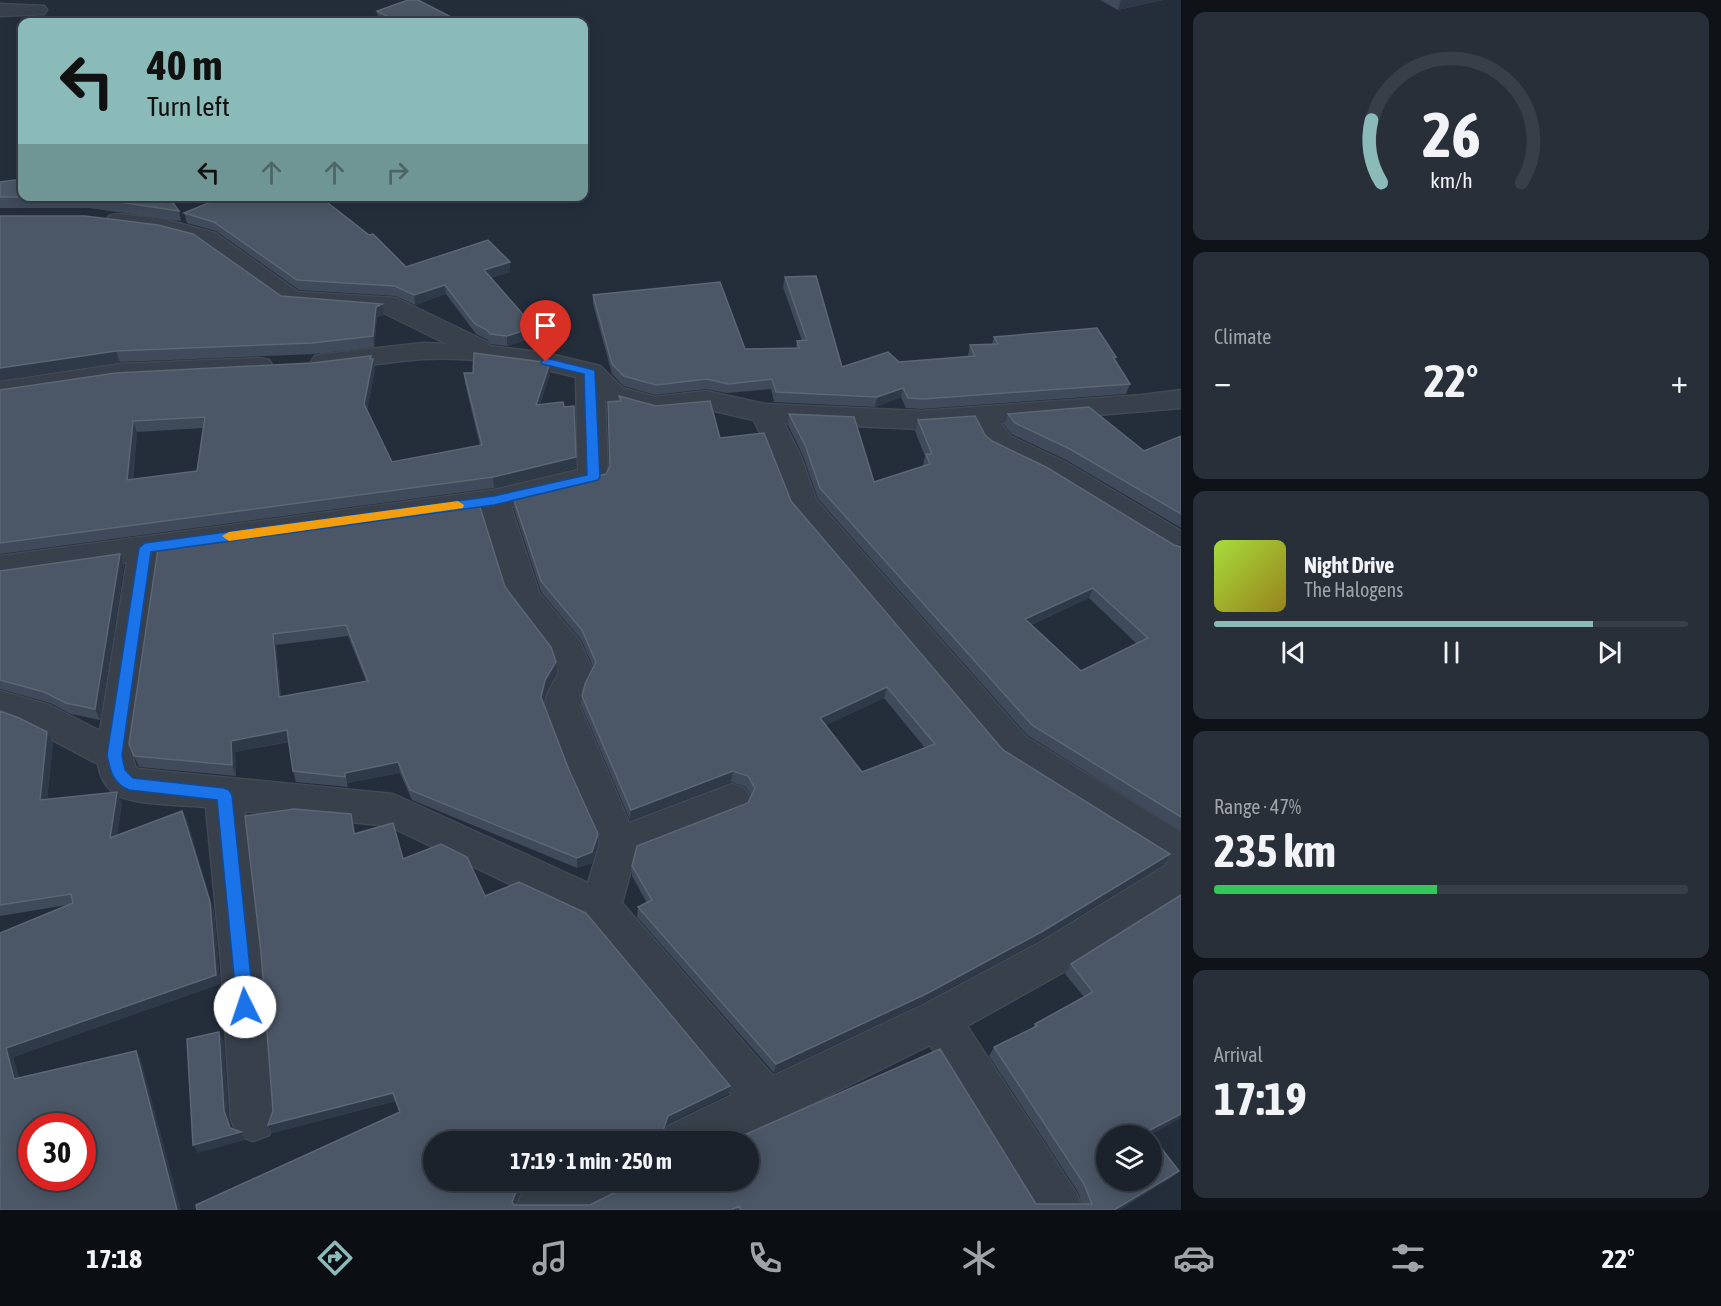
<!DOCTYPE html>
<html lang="en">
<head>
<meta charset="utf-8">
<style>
	:root { --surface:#1b222c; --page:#282f38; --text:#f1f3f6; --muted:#a0a4a9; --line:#393f48; --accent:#8bbbb9 }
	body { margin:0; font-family:"Asap Condensed",sans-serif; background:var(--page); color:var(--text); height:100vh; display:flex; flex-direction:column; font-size:22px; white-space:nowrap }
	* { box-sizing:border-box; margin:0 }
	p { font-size:20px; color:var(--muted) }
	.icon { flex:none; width:33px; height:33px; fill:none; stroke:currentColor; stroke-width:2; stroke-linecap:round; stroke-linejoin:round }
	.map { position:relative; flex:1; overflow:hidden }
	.drawer { display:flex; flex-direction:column; gap:12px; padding:12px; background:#0f1318; width:540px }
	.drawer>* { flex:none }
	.hud { position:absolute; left:18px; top:18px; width:570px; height:183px; border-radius:12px; box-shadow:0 3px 15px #0003,0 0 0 2px var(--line); background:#8bbbb9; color:#111; overflow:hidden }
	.buttons { position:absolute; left:1096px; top:1125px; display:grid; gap:12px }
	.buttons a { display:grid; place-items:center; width:66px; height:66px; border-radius:50%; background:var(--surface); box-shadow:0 3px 15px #0003,0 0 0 2px var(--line); font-size:30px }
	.speed { position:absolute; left:18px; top:1113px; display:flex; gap:12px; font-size:30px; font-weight:700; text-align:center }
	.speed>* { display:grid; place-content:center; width:78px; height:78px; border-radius:50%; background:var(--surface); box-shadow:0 3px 15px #0003,0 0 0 2px var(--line); line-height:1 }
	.speed .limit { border:9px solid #d22; background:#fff; color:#111 }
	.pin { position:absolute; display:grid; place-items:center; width:51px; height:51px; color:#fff; margin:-62px -26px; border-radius:50% 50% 50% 0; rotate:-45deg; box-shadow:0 0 6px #0007 }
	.pin .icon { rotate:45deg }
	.me { position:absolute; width:66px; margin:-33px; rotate:356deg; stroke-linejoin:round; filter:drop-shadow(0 0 4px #0008) }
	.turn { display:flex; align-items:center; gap:21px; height:126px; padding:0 30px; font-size:27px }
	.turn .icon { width:78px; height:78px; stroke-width:2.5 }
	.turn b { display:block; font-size:42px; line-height:51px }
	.lanes { display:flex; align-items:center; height:57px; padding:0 30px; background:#0003; justify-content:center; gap:30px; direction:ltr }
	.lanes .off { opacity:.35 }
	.big { font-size:45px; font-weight:700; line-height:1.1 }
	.drawer .card { flex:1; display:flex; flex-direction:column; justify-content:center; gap:9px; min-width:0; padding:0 21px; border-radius:12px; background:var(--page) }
	.drawer .dial { align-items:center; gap:0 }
	.dial svg { height:156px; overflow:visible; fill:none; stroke:var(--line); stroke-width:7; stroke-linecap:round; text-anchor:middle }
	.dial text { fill:var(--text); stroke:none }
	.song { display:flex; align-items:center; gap:18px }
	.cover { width:72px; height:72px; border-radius:9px; background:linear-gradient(135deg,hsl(80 70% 55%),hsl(50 70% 35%)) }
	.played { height:6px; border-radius:3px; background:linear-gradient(90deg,var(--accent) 80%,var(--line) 80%) }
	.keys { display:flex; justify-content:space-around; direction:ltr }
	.heat { display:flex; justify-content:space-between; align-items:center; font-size:33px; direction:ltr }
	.charge { height:9px; border-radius:4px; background:linear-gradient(90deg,#34c759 47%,var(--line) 0) }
	.trip { position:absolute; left:423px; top:1131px; width:336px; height:60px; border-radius:30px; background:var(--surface); box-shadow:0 3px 15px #0003,0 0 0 2px var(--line); font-weight:700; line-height:60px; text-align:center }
	.tabs { display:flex; height:96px; justify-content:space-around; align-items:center; background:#0b0e12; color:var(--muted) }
	.tabs .icon { width:42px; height:42px }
	.tabs .current { color:var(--accent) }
	.tabs b { font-size:27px; color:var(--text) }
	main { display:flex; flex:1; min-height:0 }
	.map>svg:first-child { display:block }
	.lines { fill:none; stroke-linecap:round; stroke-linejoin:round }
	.minor-casing { stroke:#414954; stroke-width:3 }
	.minor { fill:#37404b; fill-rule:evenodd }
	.wall { fill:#3f4a5a; fill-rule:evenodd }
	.shaded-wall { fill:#2f3a49 }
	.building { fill:#4b5766; stroke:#5c6675; stroke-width:1.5; fill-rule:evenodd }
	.route { fill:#1a73e8; stroke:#114b97; stroke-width:1.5 }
	.slow { fill:#f59e0b }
</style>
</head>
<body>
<main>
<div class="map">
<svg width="1181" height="1210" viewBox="0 0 1181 1210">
	<rect width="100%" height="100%" fill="#242e3b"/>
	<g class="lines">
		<defs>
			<path id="minor" d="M0,4L44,6L47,10L44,14L0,16Z
				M118,214L163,219L215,233L298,292L396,298L487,342L489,346L546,353L600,366L623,388L655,397L706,391L765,404L921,411L1142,395L1181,390V408L1000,423L1010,436L1065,462L1181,531V557L1170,554L1043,476L990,450L984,445L973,425L921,429L784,423L801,457L816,500L1026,737L1181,832V898L1069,969L967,1026L1076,1193L1083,1210H1032L930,1045L734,1142H661L668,1126L732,1095L587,921L389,826L245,811L263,962L275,1119L269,1135L253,1141L237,1135L231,1119L221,962L206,807C185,805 134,805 117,795C106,789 100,776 98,764L26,726L0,719V691L49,705L100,731L127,562L0,580V556L494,490L578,470L576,377C530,365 469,356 421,359C389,362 357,367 325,370L315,368L311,362L315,356L325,354L423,343L447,344L382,312L283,305L197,243L161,233L109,226L106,221L109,216ZM605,401L655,415L706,409L754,420L771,457L791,511L1000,759L1168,864L1039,943L923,1005L773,1076L622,903L635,855L745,811L751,800L745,789L732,784L629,823L580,707L583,694L594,674L580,642L539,593L511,507L604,484L608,477ZM482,513L508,598L553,657L559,673L548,692L544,707L571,780L600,844L588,883L393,794L138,769L135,766L132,755L160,558Z
				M259,358L269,360L273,366L269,372L259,374L120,382L0,400V382L120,364Z
				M549,1180H624L617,1196L590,1210H515L522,1193Z"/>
		</defs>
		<use href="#minor" class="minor-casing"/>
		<use href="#minor" class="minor"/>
	</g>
	<path class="wall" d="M1100,0H1163L1118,10Z
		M377,11L459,22H383L378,20Z
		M0,182L168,196L179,211L181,221L89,208H0Z
		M184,213L406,267L510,262V272L491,278L535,337L507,346L490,344L488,340L476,334L446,294L415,305L396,296L299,290L216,231L187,223Z
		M0,216L281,296L382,304L384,315L377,317L374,347L314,354L120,362L0,380Z
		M785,277L842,367L968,356V355L970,345L992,344L994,337L1116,357L1115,360L1130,384L1126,394L921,409L906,408L901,397L875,407L774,402L771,389L727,393L706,389L655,395L624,386L612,374L593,304V295L745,349L796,348L797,341H802L783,287Z
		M371,359L375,370L367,410L392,462L480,446L465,383L464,373L550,374L540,404L576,468L494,488L0,554V390ZM203,428L197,471L133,479L137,432Z
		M619,396L720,438L791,501L1003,750L1164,864L1038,941L922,1003L774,1073L637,917L638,907L647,903L632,876V866L748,803L751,796L746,787L731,782L630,820L582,707V696L593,667L582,641L541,592L514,509L513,497L606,474L610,467L608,402L619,401ZM884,698L925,748L862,772L826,725Z
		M789,414L874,482L923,466L925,456L915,431L918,420L985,435L992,441L1174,545L1181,547V831L1027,735L818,499L803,456L788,425ZM1089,598L1137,644L1081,671L1031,625Z
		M1008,414L1144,451L1181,436V528L1066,460L1011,434L1004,425Z
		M158,549L505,587L557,673L546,691L543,702L569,770L598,834V844L592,863L577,868L412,800L400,773L347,783L348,787L296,782L293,771L289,742L235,752L236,776L139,767L134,756ZM348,636L366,681L281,697L276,645Z
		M120,554L124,565L100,720L71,714L50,703L0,689V571Z
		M0,711L53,743L47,799L122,803L117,835L182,811L187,821L214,912L220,984L13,1057L19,1078L136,1051L141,1060L0,1210V933L67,905L0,916Z
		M354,825L355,834L403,859L485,896L728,1094L667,1124L663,1136L434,1180H543L521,1191L515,1205L1082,1204L1078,1192L989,1056L994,1047L1032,1029L1035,1024L1084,997L1065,974L1071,964L1181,895V1118L1151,1134L1171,1178L1119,1210H197L400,1112L396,1101L272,1133L268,1125L273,1111Z"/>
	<path class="shaded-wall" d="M1121,0H1163L1118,10Z
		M510,262V272L485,280L484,270Z
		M445,285L446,294L415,305L414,295Z
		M382,304L384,315L377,317L374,347L373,336L376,307Z
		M534,327L535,337L507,346V336Z
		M116,351L120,362L0,380V368Z
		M371,356L372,364L373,359L375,370L366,415L364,404Z
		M550,363V374L536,416V405Z
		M903,388L901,397L875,407L877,397Z
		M133,421L137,432L131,491L127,480Z
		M576,457V468L494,488L493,477Z
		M120,554L124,565L100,720L95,709Z
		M1093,588L1089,598L1021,629L1025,619Z
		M273,634L276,645L282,708L279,697Z
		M556,662L557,673L546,691L542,708L541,697L545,680Z
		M887,687L884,698L818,729L820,718Z
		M287,730L291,741L235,752L236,776L232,765L231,741Z
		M47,732L53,743L46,810L40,800Z
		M398,762L400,773L347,783L348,787L345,773Z
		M733,771L731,782L630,820L631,810Z
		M117,792L122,803L115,848L110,838Z
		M182,811L187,821L214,912L220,984L13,1057L22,1088L14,1079L6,1048Z
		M598,834V844L592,863L577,868V858Z
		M1170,854L1164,864L1038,941L922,1003L774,1073L776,1064Z
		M219,1032L224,1041L229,1119L234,1134L241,1132L245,1140L198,1153L193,1145L230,1128L224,1111Z
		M136,1051L141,1060L181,1210H177Z
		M730,1086L728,1094L667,1124L660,1142L661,1136L668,1116Z
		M393,1093L396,1101L272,1133L268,1125Z
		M1181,1114V1118L1149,1136L1148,1131Z
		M1179,1171L1171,1178L1119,1210H1114Z
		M526,1180H543L521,1191L513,1209L512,1202L520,1183Z"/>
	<path class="building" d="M408,0H418L459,21L455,22H399L377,11Z
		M22,179V196H168L179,211L86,197H0V182Z
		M226,196H319L369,235L373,234L406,267L488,240L510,262L484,270L534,327L507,336L490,334L487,330L475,324L445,285L414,295L395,286L297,280L214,222L184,213Z
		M0,216H85L158,225L193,234L281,296L382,304L376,307L373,336L312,343L116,351L0,368Z
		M816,276L842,367L888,352L899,362L975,356L970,345L998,344L994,337L1097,328L1116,357H1113L1130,384L923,399L908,398L903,388L877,397L776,392L772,379L728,384L707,379L656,385L624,376L612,364L593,295L720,282L745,349L799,348L797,341L807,340L785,277Z
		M474,353L550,363L536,405L563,402L564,407L574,406L576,457L493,477L0,543V390L116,373L312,363L371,356L370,359H373L364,404L392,462L482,445L464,373H473ZM205,417L197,471L127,480L133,421Z
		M619,396L656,406L710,401L720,438L764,433L791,501L1003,750L1170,854L1043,931L926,994L776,1064L638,907L652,900L632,866L637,846L748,803L755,788L748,776L733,771L631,810L582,696L585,684L596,662L582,630L541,581L513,497L606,474L610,466L608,402L621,401ZM887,687L935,744L862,772L820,718Z
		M1089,407L1144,451L1181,436V514L1070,449L1015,423L1008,414Z
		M789,414L854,417L874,482L930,464L926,454H932L918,420L975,416L985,435L992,441L1046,467L1174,545L1181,547V817L1032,725L820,488L805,445ZM1093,588L1148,638L1081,671L1025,619Z
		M479,504L505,587L551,647L556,662L545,680L541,697L569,770L598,834L592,852L577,858L410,790L398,762L345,773V777L293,771L287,730L231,741L232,765L134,756L129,744L158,549ZM346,625L368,681L279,697L273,634Z
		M120,554L95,709L66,703L44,692L0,680V571Z
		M0,711L19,718L47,732L40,800L117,792L110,838L182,811L210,902L216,975L6,1048L14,1079L136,1051L177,1210H0V933L73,903L71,894L0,905ZM32,1126H82V1178H32Z
		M294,809L351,814L354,834L393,823L403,859L441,844L467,857L485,896L519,882L586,913L730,1086L668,1116L661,1136H701L704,1142H434V1180H526L520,1183L512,1202L514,1205H590L618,1191L622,1180H748V1142H728L940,1049L1036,1204H1092L1084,1184L994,1047L1037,1026L1035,1024L1093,992L1071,964L1181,895V1114L1148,1131L1152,1136H1107V1180H1152V1136L1179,1171L1114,1210H741L739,1206L731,1210H197L196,1205L400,1112L393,1093L268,1125L273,1111L261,952L245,816Z
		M219,1032L224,1111L230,1128L241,1132L193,1145L187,1039Z"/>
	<path class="route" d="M546,358L594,370L595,372L600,477L598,480L494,505L151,552L122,755L125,770L133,778L224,788L229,790L232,795L254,1007L252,1013L245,1015L239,1013L237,1007L217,800L129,790C113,784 110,770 107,755L139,548L145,543L494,496L587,475L584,374L542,364L541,362Z"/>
	<path class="slow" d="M458,501L464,505L463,508L229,541L222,536L229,532Z"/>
</svg>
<div class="buttons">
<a><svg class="icon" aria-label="layers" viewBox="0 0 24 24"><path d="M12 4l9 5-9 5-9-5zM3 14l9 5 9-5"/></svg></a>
</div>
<div class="speed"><div class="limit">30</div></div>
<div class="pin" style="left:546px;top:362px;background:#d93025"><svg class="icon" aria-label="arrive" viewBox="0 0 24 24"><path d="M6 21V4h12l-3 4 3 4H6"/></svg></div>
<svg class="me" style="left:245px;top:1007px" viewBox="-20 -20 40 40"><circle r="19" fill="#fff"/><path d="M0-13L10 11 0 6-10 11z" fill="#1a73e8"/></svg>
<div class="trip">17:19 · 1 min · 250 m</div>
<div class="hud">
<div class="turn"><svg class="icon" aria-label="left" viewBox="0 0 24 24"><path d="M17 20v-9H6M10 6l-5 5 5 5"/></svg><div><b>40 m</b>Turn left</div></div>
<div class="lanes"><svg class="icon" aria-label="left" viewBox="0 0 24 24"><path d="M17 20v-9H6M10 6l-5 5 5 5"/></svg><svg class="icon off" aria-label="ahead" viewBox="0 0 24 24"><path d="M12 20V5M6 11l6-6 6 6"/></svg><svg class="icon off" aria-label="ahead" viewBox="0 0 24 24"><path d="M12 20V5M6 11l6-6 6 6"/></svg><svg class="icon off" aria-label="right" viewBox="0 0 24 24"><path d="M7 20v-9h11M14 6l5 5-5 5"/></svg></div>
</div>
</div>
<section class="drawer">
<div class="card dial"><svg viewBox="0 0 100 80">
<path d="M14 69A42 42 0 1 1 86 69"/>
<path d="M14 69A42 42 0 0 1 9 37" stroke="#8bbbb9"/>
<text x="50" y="56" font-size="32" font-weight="700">26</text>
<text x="50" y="72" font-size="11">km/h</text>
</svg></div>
<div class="card"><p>Climate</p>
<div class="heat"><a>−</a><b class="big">22°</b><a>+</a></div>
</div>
<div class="card">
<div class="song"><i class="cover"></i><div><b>Night Drive</b><p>The Halogens</p></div></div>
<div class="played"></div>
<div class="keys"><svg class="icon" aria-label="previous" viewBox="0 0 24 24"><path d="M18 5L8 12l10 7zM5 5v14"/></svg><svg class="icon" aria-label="pause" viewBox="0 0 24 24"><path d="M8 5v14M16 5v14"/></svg><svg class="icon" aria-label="next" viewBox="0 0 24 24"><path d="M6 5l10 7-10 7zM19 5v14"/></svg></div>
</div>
<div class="card"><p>Range · 47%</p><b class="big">235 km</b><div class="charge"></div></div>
<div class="card"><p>Arrival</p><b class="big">17:19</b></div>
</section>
</main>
<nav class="tabs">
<b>17:18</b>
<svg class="icon current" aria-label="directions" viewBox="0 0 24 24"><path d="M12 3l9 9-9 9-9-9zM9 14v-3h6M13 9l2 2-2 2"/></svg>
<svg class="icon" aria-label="music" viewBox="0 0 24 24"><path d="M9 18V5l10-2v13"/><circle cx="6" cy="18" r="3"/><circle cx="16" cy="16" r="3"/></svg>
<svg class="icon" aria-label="phone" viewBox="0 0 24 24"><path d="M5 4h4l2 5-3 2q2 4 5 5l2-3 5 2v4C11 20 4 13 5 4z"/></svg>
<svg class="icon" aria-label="climate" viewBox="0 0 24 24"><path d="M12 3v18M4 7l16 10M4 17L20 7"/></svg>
<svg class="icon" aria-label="car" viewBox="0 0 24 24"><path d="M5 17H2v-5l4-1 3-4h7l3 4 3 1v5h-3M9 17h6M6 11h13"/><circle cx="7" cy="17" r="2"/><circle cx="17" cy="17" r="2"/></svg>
<svg class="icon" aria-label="filters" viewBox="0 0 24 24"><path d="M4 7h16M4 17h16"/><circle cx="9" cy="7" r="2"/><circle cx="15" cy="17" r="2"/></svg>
<b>22°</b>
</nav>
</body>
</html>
